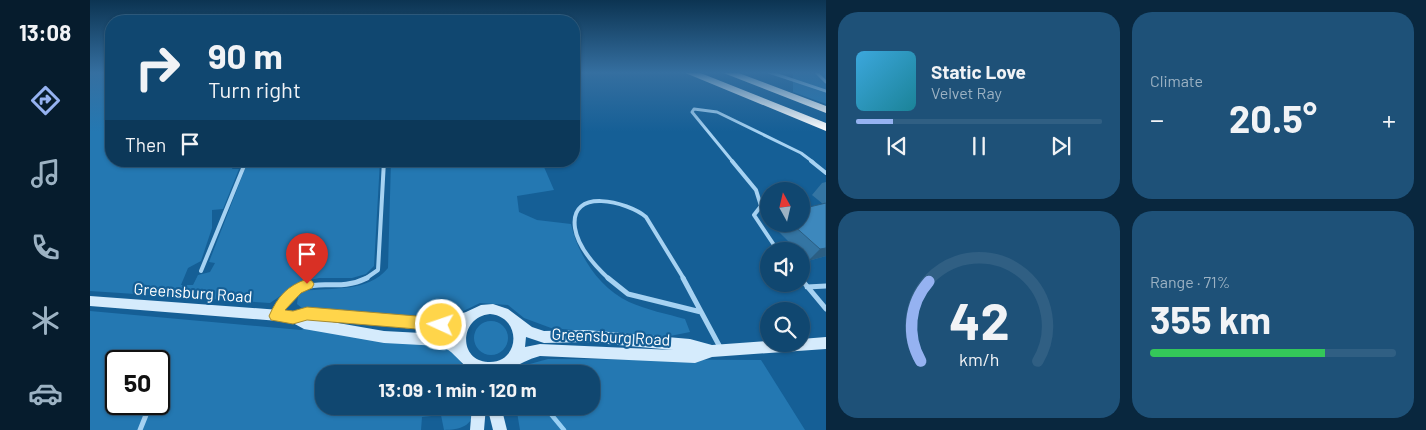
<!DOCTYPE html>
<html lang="en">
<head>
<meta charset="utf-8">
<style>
	:root { --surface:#104770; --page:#1e5178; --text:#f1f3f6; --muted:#9cb2c3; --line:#305f83; --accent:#95b2f1 }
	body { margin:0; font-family:Barlow,sans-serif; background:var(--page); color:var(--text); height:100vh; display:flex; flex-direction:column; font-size:19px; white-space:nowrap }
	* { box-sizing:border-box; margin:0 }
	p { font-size:16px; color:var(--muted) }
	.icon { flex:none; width:28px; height:28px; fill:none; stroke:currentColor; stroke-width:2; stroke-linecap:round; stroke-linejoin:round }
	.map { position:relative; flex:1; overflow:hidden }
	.drawer { display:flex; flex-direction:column; gap:12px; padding:12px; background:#09273e; width:600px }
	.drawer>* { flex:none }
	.banner { position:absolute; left:15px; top:15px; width:475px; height:152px; border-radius:20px; box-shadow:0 1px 4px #0004,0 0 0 1px var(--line); background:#104770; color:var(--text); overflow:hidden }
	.needle { width:32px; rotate:352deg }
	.buttons { position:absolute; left:670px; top:182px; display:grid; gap:10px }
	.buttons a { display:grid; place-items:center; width:50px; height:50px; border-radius:50%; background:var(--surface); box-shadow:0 1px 4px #0004,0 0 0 1px var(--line); font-size:25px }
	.speed { position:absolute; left:15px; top:350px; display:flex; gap:10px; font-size:25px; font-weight:700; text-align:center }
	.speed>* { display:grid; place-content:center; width:65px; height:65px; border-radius:50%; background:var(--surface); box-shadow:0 1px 4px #0004,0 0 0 1px var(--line); line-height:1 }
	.speed .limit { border:2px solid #111; border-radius:8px; background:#fff; color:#111 }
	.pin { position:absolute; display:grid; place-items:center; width:42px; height:42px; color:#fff; margin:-51px -21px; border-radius:50% 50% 50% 0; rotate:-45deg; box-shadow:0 0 5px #0007 }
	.pin .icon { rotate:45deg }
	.me { position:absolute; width:55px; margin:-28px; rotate:273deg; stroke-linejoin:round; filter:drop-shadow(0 0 4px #0008) }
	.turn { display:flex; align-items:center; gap:18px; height:105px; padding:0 20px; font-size:22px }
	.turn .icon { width:65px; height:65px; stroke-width:2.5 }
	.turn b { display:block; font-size:35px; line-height:42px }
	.then { display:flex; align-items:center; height:48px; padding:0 20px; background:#0003; gap:10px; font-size:19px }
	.big { font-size:38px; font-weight:700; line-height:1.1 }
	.drawer .widget { flex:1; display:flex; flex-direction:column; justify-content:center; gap:8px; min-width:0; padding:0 18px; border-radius:20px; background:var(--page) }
	.drawer .dial { align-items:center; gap:0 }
	.dial svg { height:130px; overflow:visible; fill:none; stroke:var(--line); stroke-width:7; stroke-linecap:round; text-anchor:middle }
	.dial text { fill:var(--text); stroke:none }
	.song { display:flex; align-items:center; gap:15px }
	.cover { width:60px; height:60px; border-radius:8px; background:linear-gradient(135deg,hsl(200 70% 55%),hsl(190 70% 35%)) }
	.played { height:5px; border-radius:2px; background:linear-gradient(90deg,var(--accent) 15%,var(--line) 15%) }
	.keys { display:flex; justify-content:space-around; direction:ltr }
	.heat { display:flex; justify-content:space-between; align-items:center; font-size:28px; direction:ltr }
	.charge { height:8px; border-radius:4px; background:linear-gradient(90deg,#34c759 71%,var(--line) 0) }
	.drawer .tiles { flex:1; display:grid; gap:12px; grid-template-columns:repeat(2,1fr) }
	.trip { position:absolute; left:225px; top:365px; width:285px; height:50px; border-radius:20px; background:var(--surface); box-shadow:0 1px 4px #0004,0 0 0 1px var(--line); font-weight:700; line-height:50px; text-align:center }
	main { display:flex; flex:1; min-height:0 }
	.dock { display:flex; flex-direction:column; width:90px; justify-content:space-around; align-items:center; background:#061c2d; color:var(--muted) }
	.dock .icon { width:35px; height:35px }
	.dock .on { color:var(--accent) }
	.dock b { font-size:22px; color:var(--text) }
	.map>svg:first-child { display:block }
	.green { fill:#2478b2; fill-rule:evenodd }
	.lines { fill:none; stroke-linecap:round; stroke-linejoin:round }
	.stream { stroke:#98d0f4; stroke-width:4.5 }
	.lane-far2 { stroke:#a6d2f2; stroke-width:3 }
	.lane-far1 { stroke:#a6d2f2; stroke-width:4 }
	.lane { stroke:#a6d2f2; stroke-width:5 }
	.secondary { fill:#d5ebfc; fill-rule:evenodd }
	.highway { fill:#fff; fill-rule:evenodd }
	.wall { fill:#3475a3 }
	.shaded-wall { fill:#2b5f84 }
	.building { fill:#3d88bd; stroke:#2b5f84 }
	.route { fill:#ffd54a; stroke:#a68a30 }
	.labels { text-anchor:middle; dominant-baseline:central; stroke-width:4.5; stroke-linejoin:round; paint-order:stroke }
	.near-street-label { font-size:16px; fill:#fff; stroke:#155f96 }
</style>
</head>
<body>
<main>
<nav class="dock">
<b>13:08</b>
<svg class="icon on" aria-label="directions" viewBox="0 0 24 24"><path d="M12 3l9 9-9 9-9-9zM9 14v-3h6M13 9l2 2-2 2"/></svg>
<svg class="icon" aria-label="music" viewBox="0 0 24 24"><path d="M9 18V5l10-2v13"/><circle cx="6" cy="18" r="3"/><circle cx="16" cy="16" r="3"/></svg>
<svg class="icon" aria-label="phone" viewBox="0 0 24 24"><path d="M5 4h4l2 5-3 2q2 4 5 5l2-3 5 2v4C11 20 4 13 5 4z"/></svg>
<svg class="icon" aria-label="climate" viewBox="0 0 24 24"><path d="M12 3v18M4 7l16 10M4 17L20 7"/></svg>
<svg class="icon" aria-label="car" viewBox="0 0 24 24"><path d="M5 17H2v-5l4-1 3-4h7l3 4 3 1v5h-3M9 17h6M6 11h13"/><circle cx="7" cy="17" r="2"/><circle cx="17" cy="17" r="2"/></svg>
</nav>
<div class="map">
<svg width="736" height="430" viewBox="0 0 736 430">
	<rect width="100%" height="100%" fill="#155f96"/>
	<path class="green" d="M0,72H21V161H145L142,169H149L133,209L122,210V228L111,261L98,268L91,285H103L108,275L120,272L125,263L119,262L158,161H290L284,266L276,274L262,278H229L211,282L180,303L0,291Z
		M703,72H736V104L703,92Z
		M301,161H390L392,167H454L464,190L427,196L429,212L447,220L481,224C488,255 509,288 539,302C557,310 577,314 595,319L600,332L570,338L461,328L434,318L418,305L390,303L365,315L341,319L213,309L207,304L208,296L213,291C242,287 278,293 298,268Z
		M0,311L211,330L219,327L349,344L365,353L378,374H234V406H384C385,426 370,430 354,430L351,415L332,417L331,430H0ZM26,361H69V404H26Z
		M384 338a17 17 0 1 1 34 0a17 17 0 1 1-34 0Z
		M458,359L671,360L715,430H430L426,406H501V374H429L436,365Z"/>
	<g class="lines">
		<path class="stream" d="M458,406L460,413L474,430"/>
		<path class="lane-far2" d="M679,72L736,91
			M726,72L736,82
			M643,162L602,112L604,109L627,112L711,153L723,162"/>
		<path class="lane-far1" d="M642,161L666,190L671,206L664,215L688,251
			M721,161L736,173
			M111,271L156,161
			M275,279L288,270L294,161
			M519,279C505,266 488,248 485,228C479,186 538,202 556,217L594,279"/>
		<path class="lane" d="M518,278L538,294L611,312
			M593,278L631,349
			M711,279L736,309
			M717,287L736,286
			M187,313C221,265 238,297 277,278
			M50,430L56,415"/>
		<path class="secondary" d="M0,296L203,311L217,308L344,319L358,318L376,312L391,305L403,304L418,309L442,327L454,331L496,330L600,339L622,345L679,341V344H711V339L736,337V349L622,357L605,363L450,356C426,362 402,387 377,367C367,360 363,350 350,346L294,343L214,329L201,322L0,306ZM400,314C433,317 430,364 398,362C368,361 369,317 400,314ZM225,319L344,331L358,330L366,327L364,338L350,334L294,331ZM436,337L454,343L496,342L583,350L450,344L435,347Z
			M382,406H396L394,430H380Z
			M397,406H411L417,430H403Z"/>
		<path class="highway" d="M593,72H608L736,123V131Z
			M631,72H646L736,106V113Z"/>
	</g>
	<path class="wall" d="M736,182V256L718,261L711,254V251H708L681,224H711L733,204L722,195L732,183Z"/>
	<path class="shaded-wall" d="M736,248V256L718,261L730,249Z"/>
	<path class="building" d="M736,203V248L730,249L702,224H711V209Z"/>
	<linearGradient id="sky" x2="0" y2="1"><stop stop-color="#0c3452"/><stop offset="0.55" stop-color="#356fa0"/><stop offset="1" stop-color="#356fa0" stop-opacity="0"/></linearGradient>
	<rect width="736" height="132" fill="url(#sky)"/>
	<path class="route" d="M217,279L222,281L224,284L222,288L211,293L195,310L203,311L217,307L351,318L356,320L358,325L356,329L351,331L217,320L203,324L181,320L179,316C188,296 197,286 217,279Z"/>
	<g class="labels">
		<g class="near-street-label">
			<text transform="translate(103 292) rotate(4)">Greensburg Road</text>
			<text transform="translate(521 336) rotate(3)">Greensburg Road</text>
		</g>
	</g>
</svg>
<div class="buttons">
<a><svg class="needle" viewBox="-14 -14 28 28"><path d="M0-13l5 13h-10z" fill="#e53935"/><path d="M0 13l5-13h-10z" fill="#9cb2c3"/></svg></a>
<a><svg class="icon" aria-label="sound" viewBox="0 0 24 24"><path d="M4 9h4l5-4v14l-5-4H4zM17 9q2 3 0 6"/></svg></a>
<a><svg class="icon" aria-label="search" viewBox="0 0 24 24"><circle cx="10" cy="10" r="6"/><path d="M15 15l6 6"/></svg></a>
</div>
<div class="speed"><div class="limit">50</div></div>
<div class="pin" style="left:217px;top:284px;background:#d93025"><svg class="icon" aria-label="arrive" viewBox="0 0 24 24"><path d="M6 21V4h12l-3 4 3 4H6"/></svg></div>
<svg class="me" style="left:351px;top:325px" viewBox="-20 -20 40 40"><circle r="17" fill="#ffd54a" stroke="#fff" stroke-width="3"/><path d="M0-11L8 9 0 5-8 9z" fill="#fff"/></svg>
<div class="trip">13:09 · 1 min · 120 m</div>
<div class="banner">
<div class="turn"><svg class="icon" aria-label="right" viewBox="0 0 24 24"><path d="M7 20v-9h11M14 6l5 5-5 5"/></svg><div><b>90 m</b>Turn right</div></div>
<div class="then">Then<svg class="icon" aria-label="arrive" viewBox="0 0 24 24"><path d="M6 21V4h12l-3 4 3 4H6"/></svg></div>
</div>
</div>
<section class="drawer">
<div class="tiles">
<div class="widget">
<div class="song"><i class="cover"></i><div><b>Static Love</b><p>Velvet Ray</p></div></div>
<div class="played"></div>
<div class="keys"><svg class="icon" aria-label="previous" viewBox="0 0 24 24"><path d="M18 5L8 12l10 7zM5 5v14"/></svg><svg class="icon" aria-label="pause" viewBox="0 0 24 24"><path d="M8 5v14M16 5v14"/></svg><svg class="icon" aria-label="next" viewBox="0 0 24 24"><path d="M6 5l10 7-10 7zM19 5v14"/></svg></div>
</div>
<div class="widget"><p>Climate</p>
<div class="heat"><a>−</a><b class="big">20.5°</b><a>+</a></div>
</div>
<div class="widget dial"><svg viewBox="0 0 100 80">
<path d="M14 69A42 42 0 1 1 86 69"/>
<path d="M14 69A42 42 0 0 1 19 20" stroke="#95b2f1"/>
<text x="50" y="56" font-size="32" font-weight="700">42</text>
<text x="50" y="72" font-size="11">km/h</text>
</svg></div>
<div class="widget"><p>Range · 71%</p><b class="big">355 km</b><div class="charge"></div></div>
</div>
</section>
</main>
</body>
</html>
